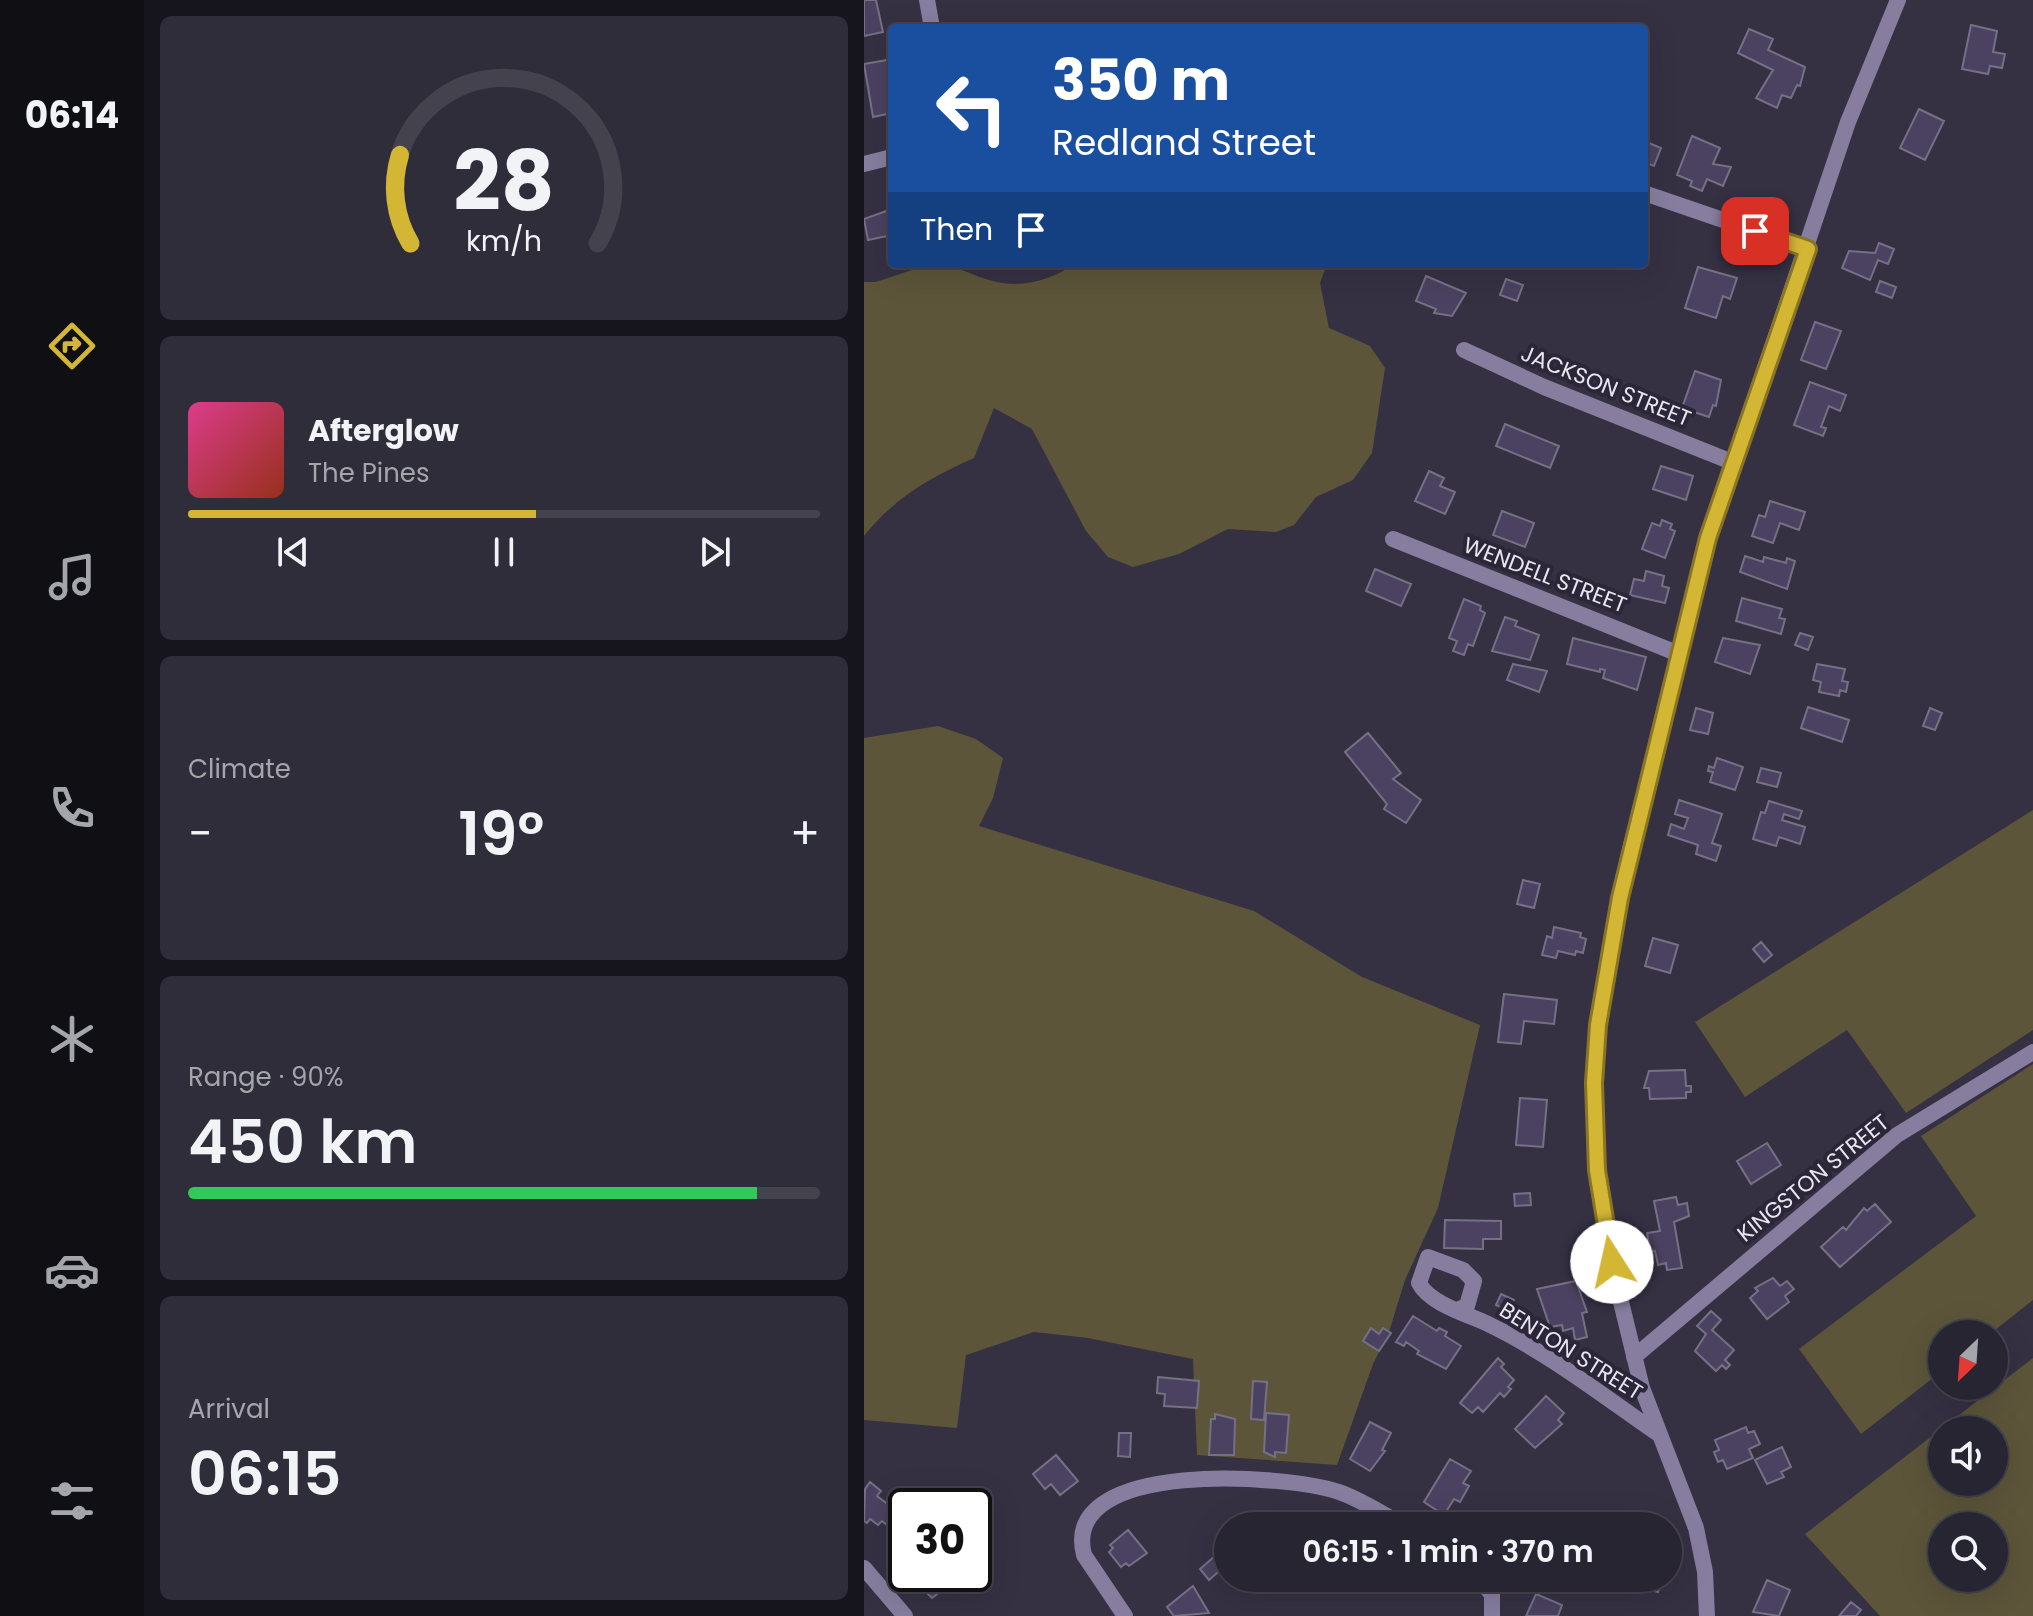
<!DOCTYPE html>
<html lang="en">
<head>
<meta charset="utf-8">
<style>
	:root { --surface:#282532; --page:#302d3a; --text:#f1f3f6; --muted:#a5a5ac; --line:#44424d; --accent:#d4b635 }
	body { margin:0; font-family:Poppins,sans-serif; background:var(--page); color:var(--text); height:100vh; display:flex; flex-direction:column; font-size:30px; white-space:nowrap }
	* { box-sizing:border-box; margin:0 }
	p { font-size:26px; color:var(--muted) }
	.icon { flex:none; width:44px; height:44px; fill:none; stroke:currentColor; stroke-width:2; stroke-linecap:round; stroke-linejoin:round }
	.map { position:relative; flex:1; overflow:hidden }
	.sheet { display:flex; flex-direction:column; gap:16px; padding:16px; background:#16141c; width:720px }
	.sheet>* { flex:none }
	.hud { position:absolute; left:24px; top:24px; width:760px; height:244px; border-radius:8px; box-shadow:0 8px 32px #0002,0 0 0 2px var(--line); background:#1a4fa0; color:#fff; overflow:hidden }
	.needle { width:52px; rotate:205deg }
	.controls { position:absolute; left:1064px; top:1320px; display:grid; gap:16px }
	.controls a { display:grid; place-items:center; width:80px; height:80px; border-radius:50%; background:var(--surface); box-shadow:0 8px 32px #0002,0 0 0 2px var(--line); font-size:40px }
	.speed { position:absolute; left:24px; top:1488px; display:flex; gap:16px; font-size:40px; font-weight:700; text-align:center }
	.speed>* { display:grid; place-content:center; width:104px; height:104px; border-radius:50%; background:var(--surface); box-shadow:0 8px 32px #0002,0 0 0 2px var(--line); line-height:1 }
	.speed .limit { border:4px solid #111; border-radius:12px; background:#fff; color:#111 }
	.pin { position:absolute; display:grid; place-items:center; width:68px; height:68px; color:#fff; margin:-34px; border-radius:16px; box-shadow:0 4px 12px #0006 }
	.me { position:absolute; width:88px; margin:-44px; rotate:350deg; stroke-linejoin:round; filter:drop-shadow(0 0 6px #0008) }
	.turn { display:flex; align-items:center; gap:28px; height:168px; padding:0 32px; font-size:36px }
	.turn .icon { width:104px; height:104px; stroke-width:2.5 }
	.turn b { display:block; font-size:56px; line-height:68px }
	.then { display:flex; align-items:center; height:76px; padding:0 32px; background:#0003; gap:16px; font-size:30px }
	.big { font-size:60px; font-weight:600; line-height:1.1 }
	.sheet .widget { flex:1; display:flex; flex-direction:column; justify-content:center; gap:12px; min-width:0; padding:0 28px; border-radius:12px; background:var(--page) }
	.sheet .dial { align-items:center; gap:0 }
	.dial svg { height:208px; overflow:visible; fill:none; stroke:var(--line); stroke-width:7; stroke-linecap:round; text-anchor:middle }
	.dial text { fill:var(--text); stroke:none }
	.song { display:flex; align-items:center; gap:24px }
	.cover { width:96px; height:96px; border-radius:12px; background:linear-gradient(135deg,hsl(330 70% 55%),hsl(10 70% 35%)) }
	.played { height:8px; border-radius:4px; background:linear-gradient(90deg,var(--accent) 55%,var(--line) 55%) }
	.keys { display:flex; justify-content:space-around; direction:ltr }
	.heat { display:flex; justify-content:space-between; align-items:center; font-size:44px; direction:ltr }
	.charge { height:12px; border-radius:6px; background:linear-gradient(90deg,#34c759 90%,var(--line) 0) }
	.trip { position:absolute; left:350px; top:1512px; width:468px; height:80px; border-radius:40px; background:var(--surface); box-shadow:0 8px 32px #0002,0 0 0 2px var(--line); font-weight:600; line-height:80px; text-align:center }
	main { display:flex; flex:1; min-height:0 }
	.tab-bar { display:flex; flex-direction:column; width:144px; justify-content:space-around; align-items:center; background:#100f14; color:var(--muted) }
	.tab-bar .icon { width:56px; height:56px }
	.tab-bar .selected { color:var(--accent) }
	.tab-bar b { font-size:36px; color:var(--text) }
	.map>svg:first-child { display:block }
	.green { fill:#5c553a; fill-rule:evenodd }
	.building { fill:#4a4260; stroke:#767085; stroke-width:2 }
	.lines { fill:none; stroke-linecap:round; stroke-linejoin:round }
	.minor { stroke:#877e9f; stroke-width:16 }
	.route-casing { stroke:#8a7622; stroke-width:20 }
	.route { stroke:#d4b635; stroke-width:14 }
	.labels { text-anchor:middle; dominant-baseline:central; stroke-width:8; stroke-linejoin:round; paint-order:stroke }
	.street-label { font-size:22px; fill:#e9e6f2; stroke:#2b2738 }
</style>
</head>
<body>
<main>
<nav class="tab-bar">
<b>06:14</b>
<svg class="icon selected" aria-label="directions" viewBox="0 0 24 24"><path d="M12 3l9 9-9 9-9-9zM9 14v-3h6M13 9l2 2-2 2"/></svg>
<svg class="icon" aria-label="music" viewBox="0 0 24 24"><path d="M9 18V5l10-2v13"/><circle cx="6" cy="18" r="3"/><circle cx="16" cy="16" r="3"/></svg>
<svg class="icon" aria-label="phone" viewBox="0 0 24 24"><path d="M5 4h4l2 5-3 2q2 4 5 5l2-3 5 2v4C11 20 4 13 5 4z"/></svg>
<svg class="icon" aria-label="climate" viewBox="0 0 24 24"><path d="M12 3v18M4 7l16 10M4 17L20 7"/></svg>
<svg class="icon" aria-label="car" viewBox="0 0 24 24"><path d="M5 17H2v-5l4-1 3-4h7l3 4 3 1v5h-3M9 17h6M6 11h13"/><circle cx="7" cy="17" r="2"/><circle cx="17" cy="17" r="2"/></svg>
<svg class="icon" aria-label="filters" viewBox="0 0 24 24"><path d="M4 7h16M4 17h16"/><circle cx="9" cy="7" r="2"/><circle cx="15" cy="17" r="2"/></svg>
</nav>
<section class="sheet">
<div class="widget dial"><svg viewBox="0 0 100 80">
<path d="M14 69A42 42 0 1 1 86 69"/>
<path d="M14 69A42 42 0 0 1 10 35" stroke="#d4b635"/>
<text x="50" y="56" font-size="32" font-weight="700">28</text>
<text x="50" y="72" font-size="11">km/h</text>
</svg></div>
<div class="widget">
<div class="song"><i class="cover"></i><div><b>Afterglow</b><p>The Pines</p></div></div>
<div class="played"></div>
<div class="keys"><svg class="icon" aria-label="previous" viewBox="0 0 24 24"><path d="M18 5L8 12l10 7zM5 5v14"/></svg><svg class="icon" aria-label="pause" viewBox="0 0 24 24"><path d="M8 5v14M16 5v14"/></svg><svg class="icon" aria-label="next" viewBox="0 0 24 24"><path d="M6 5l10 7-10 7zM19 5v14"/></svg></div>
</div>
<div class="widget"><p>Climate</p>
<div class="heat"><a>−</a><b class="big">19°</b><a>+</a></div>
</div>
<div class="widget"><p>Range · 90%</p><b class="big">450 km</b><div class="charge"></div></div>
<div class="widget"><p>Arrival</p><b class="big">06:15</b></div>
</section>
<div class="map">
<svg width="1169" height="1616" viewBox="0 0 1169 1616">
	<rect width="100%" height="100%" fill="#353143"/>
	<path class="green" d="M66,264C99,266 106,276 133,282C161,288 188,279 211,264H463L456,283L465,328L506,346L521,368L508,453L489,480L452,497L430,525L412,532L364,529L315,554L269,567L244,557L222,531L168,429L130,408L110,458C67,477 30,498 0,536V282H12Z
		M74,726L112,739L139,758L129,798L115,826L390,911L498,977L616,1025L574,1208L541,1280L525,1332L509,1364L473,1465L333,1455L329,1359L224,1338L170,1332L102,1355L93,1428L0,1420V738Z
		M1169,810V1030L1042,1113L983,1030L881,1097L831,1022Z
		M1169,1064V1300L1126,1334H1078V1371L997,1434L935,1349L1112,1216L1057,1136Z
		M1169,1358V1616H1016L941,1534ZM1078,1430H1130V1482H1078ZM1078,1526H1130V1578H1078Z"/>
	<path class="building" d="M0,0H12L19,32L0,36Z
		M1107,25L1133,31L1129,52L1141,54L1138,68L1126,66L1124,74L1098,69Z
		M885,29L909,39L904,50L941,67L936,86L933,85L927,98L918,95L913,108L892,98L909,70L874,53Z
		M23,60L28,113L9,117L0,64Z
		M1055,109L1080,121L1061,160L1036,148Z
		M828,136L856,148L849,164L867,167L859,186L843,179L838,191L826,186L828,181L813,175Z
		M780,141L797,148L790,166L780,162Z
		M28,209V235L4,240L0,219Z
		M1015,243L1030,249L1024,264L1014,260L1006,280L978,268L985,251L1011,253Z
		M834,267L873,278L866,299L859,296L852,318L821,308Z
		M562,276L602,293L588,316L570,313L572,309L552,301Z
		M642,279L659,285L653,301L636,295Z
		M1016,281L1032,287L1028,298L1012,292Z
		M951,322L977,331L962,369L937,360Z
		M831,371L857,380L852,406L849,405L845,417L818,408Z
		M946,382L982,395L976,411L965,406L957,427L962,428L959,436L930,425Z
		M641,424L695,446L686,468L632,446Z
		M797,466L829,476L822,500L789,489Z
		M565,471L580,478L576,486L591,492L581,514L551,501Z
		M906,501L941,512L935,530L916,523L909,543L888,536L895,515L901,517Z
		M638,511L670,523L661,547L629,535Z
		M798,520L808,524L806,529L811,531L801,558L778,549L788,523L796,526Z
		M881,556L899,562L900,557L922,563L923,558L931,561L923,589L876,572Z
		M511,569L547,584L537,606L502,591Z
		M782,571L800,576L798,586L805,588L801,603L766,595L770,579L780,581Z
		M878,598L918,609L915,618L921,619L917,634L872,621Z
		M600,599L617,606L616,610L621,613L609,646L604,644L600,655L589,651L593,641L585,638Z
		M641,617L653,621L651,626L675,635L666,660L628,651Z
		M936,633L949,637L944,650L931,645Z
		M709,638L782,657L773,690L739,678L741,670L736,669V672L703,664Z
		M859,638L896,645L886,674L851,662Z
		M649,664L683,671L675,692L643,680Z
		M953,664L981,669L978,681L984,682L982,692L976,690L975,696L955,692L957,682L949,680Z
		M944,707L985,720L978,742L937,728Z
		M832,708L849,713L844,734L826,730Z
		M1066,708L1078,713L1071,730L1059,726Z
		M504,733L537,773L529,779L557,800L542,823L520,809L523,804L481,752Z
		M853,758L879,767L871,790L846,782L849,772L844,771L845,766L850,768Z
		M897,768L917,773L913,787L893,782Z
		M815,800L858,814L848,843L857,846L852,861L832,854L834,845L804,835L807,824L820,829L824,818L811,814Z
		M905,801L938,811L935,819L920,814L918,820L941,827L936,844L915,837L912,846L889,839L897,812L901,813Z
		M659,880L676,884L670,908L653,904Z
		M690,927L717,933L716,937L722,939L719,953L712,951L711,955L694,951L692,958L678,955L683,936L688,938Z
		M789,938L814,945L806,973L781,966Z
		M897,942L908,955L900,962L889,949Z
		M640,994L693,1000L690,1024L660,1021L657,1044L634,1042Z
		M821,1070L822,1086H827V1092H822V1098L786,1099L785,1088H780L785,1071Z
		M656,1098L683,1100L679,1147L652,1145Z
		M903,1143L917,1165L887,1184L873,1161Z
		M666,1193L667,1205L651,1206L650,1194Z
		M812,1197L814,1205L823,1203L825,1216L810,1222L818,1268L803,1270L802,1263L794,1265L791,1251L786,1252L783,1233L796,1231L790,1201Z
		M1011,1204L1027,1222L976,1267L957,1247L979,1227L982,1230L1000,1208L1003,1211Z
		M581,1220L637,1221V1239H619V1249L580,1248Z
		M909,1278L916,1286L923,1281L930,1289L921,1296L925,1302L903,1319L886,1298L894,1291L891,1288Z
		M712,1281L723,1312L718,1313L723,1337L711,1340L709,1328L699,1331L698,1325L686,1327L673,1289Z
		M637,1294L650,1300L644,1311L632,1305Z
		M847,1311L857,1320L848,1330L870,1350L861,1360L866,1365L862,1369L858,1365L852,1371L831,1351L842,1334L833,1326Z
		M549,1316L573,1331L575,1328L583,1332L581,1336L597,1346L582,1369L553,1354L555,1351L542,1342L540,1346L532,1342Z
		M507,1328L515,1334L519,1328L527,1333L515,1351L499,1341Z
		M634,1358L640,1364L637,1367L650,1380L644,1387L647,1389L640,1397L636,1393L619,1412L614,1407L608,1413L596,1403Z
		M294,1377L335,1381L333,1408L300,1406L301,1394L293,1393Z
		M389,1381L403,1382L400,1420L387,1419Z
		M682,1396L700,1413L694,1420L698,1424L671,1448L651,1429Z
		M402,1413L425,1415L422,1453L411,1452V1457L400,1452Z
		M351,1414L371,1419L370,1455H345L347,1419H351Z
		M506,1422L527,1433L518,1450L521,1451L506,1471L486,1459Z
		M882,1427L884,1433L890,1431L896,1444L885,1449L889,1458L863,1469L859,1460L854,1462L850,1452L855,1450L851,1440Z
		M255,1433H267L266,1457L254,1456Z
		M918,1447L927,1467L917,1472L920,1477L903,1484L891,1460Z
		M192,1455L214,1481L196,1495L187,1484L181,1489L169,1474Z
		M586,1459L607,1471L599,1483L605,1486L596,1502L590,1499L580,1515L560,1502Z
		M6,1482L17,1491L13,1496L25,1505L28,1500L37,1507L23,1525L18,1521L14,1525L6,1519L3,1523L0,1521L1,1489Z
		M655,1514L677,1526H649Z
		M264,1530L283,1553L265,1566L262,1563L257,1567L245,1552L249,1548L246,1545Z
		M351,1556L360,1567L345,1580L336,1569Z
		M43,1574H78L86,1584L68,1598Z
		M440,1578H470L462,1592L438,1581Z
		M768,1578H798L794,1592L766,1585Z
		M903,1580L926,1590L915,1616L889,1612Z
		M329,1586L345,1613L310,1616L303,1607Z
		M672,1594L698,1605L694,1616H662Z
		M987,1602L997,1610L992,1616H975Z"/>
	<g class="lines">
		<path class="minor" d="M63,0L68,28
			M0,164L28,157
			M780,193L944,249
			M600,350L680,387L868,462
			M529,539L815,654
			M593,1310L603,1306L610,1281L599,1270L564,1257L555,1283C565,1303 602,1314 622,1323C683,1352 738,1395 793,1433
			M770,1357L1033,1135L1169,1052
			M0,1568L41,1616
			M615,1578L628,1595V1616
			M261,1616L220,1555C195,1457 426,1475 475,1492C498,1500 519,1514 540,1526
			M843,1616L841,1572L832,1528L778,1388L748,1265L730,1138L734,1025L762,866L844,538L984,122L1034,0"/>
	</g>
	<g class="lines">
		<defs>
			<path id="route" d="M748,1262L733,1170L730,1083L734,1025L756,898L844,538L944,249L891,231"/>
		</defs>
		<use href="#route" class="route-casing"/>
		<use href="#route" class="route"/>
	</g>
	<g class="labels">
		<g class="street-label">
			<text transform="translate(742 386) rotate(22)">JACKSON STREET</text>
			<text transform="translate(681 575) rotate(21)">WENDELL STREET</text>
			<text transform="translate(949 1178) rotate(-39)">KINGSTON STREET</text>
			<text transform="translate(707 1351) rotate(32)">BENTON STREET</text>
		</g>
	</g>
</svg>
<div class="controls">
<a><svg class="needle" viewBox="-14 -14 28 28"><path d="M0-13l5 13h-10z" fill="#e53935"/><path d="M0 13l5-13h-10z" fill="#a5a5ac"/></svg></a>
<a><svg class="icon" aria-label="sound" viewBox="0 0 24 24"><path d="M4 9h4l5-4v14l-5-4H4zM17 9q2 3 0 6"/></svg></a>
<a><svg class="icon" aria-label="search" viewBox="0 0 24 24"><circle cx="10" cy="10" r="6"/><path d="M15 15l6 6"/></svg></a>
</div>
<div class="speed"><div class="limit">30</div></div>
<div class="pin" style="left:891px;top:231px;background:#d93025"><svg class="icon" aria-label="arrive" viewBox="0 0 24 24"><path d="M6 21V4h12l-3 4 3 4H6"/></svg></div>
<svg class="me" style="left:748px;top:1262px" viewBox="-20 -20 40 40"><circle r="19" fill="#fff"/><path d="M0-13L10 11 0 6-10 11z" fill="#d4b635"/></svg>
<div class="trip">06:15 · 1 min · 370 m</div>
<div class="hud">
<div class="turn"><svg class="icon" aria-label="left" viewBox="0 0 24 24"><path d="M17 20v-9H6M10 6l-5 5 5 5"/></svg><div><b>350 m</b>Redland Street</div></div>
<div class="then">Then<svg class="icon" aria-label="arrive" viewBox="0 0 24 24"><path d="M6 21V4h12l-3 4 3 4H6"/></svg></div>
</div>
</div>
</main>
</body>
</html>
